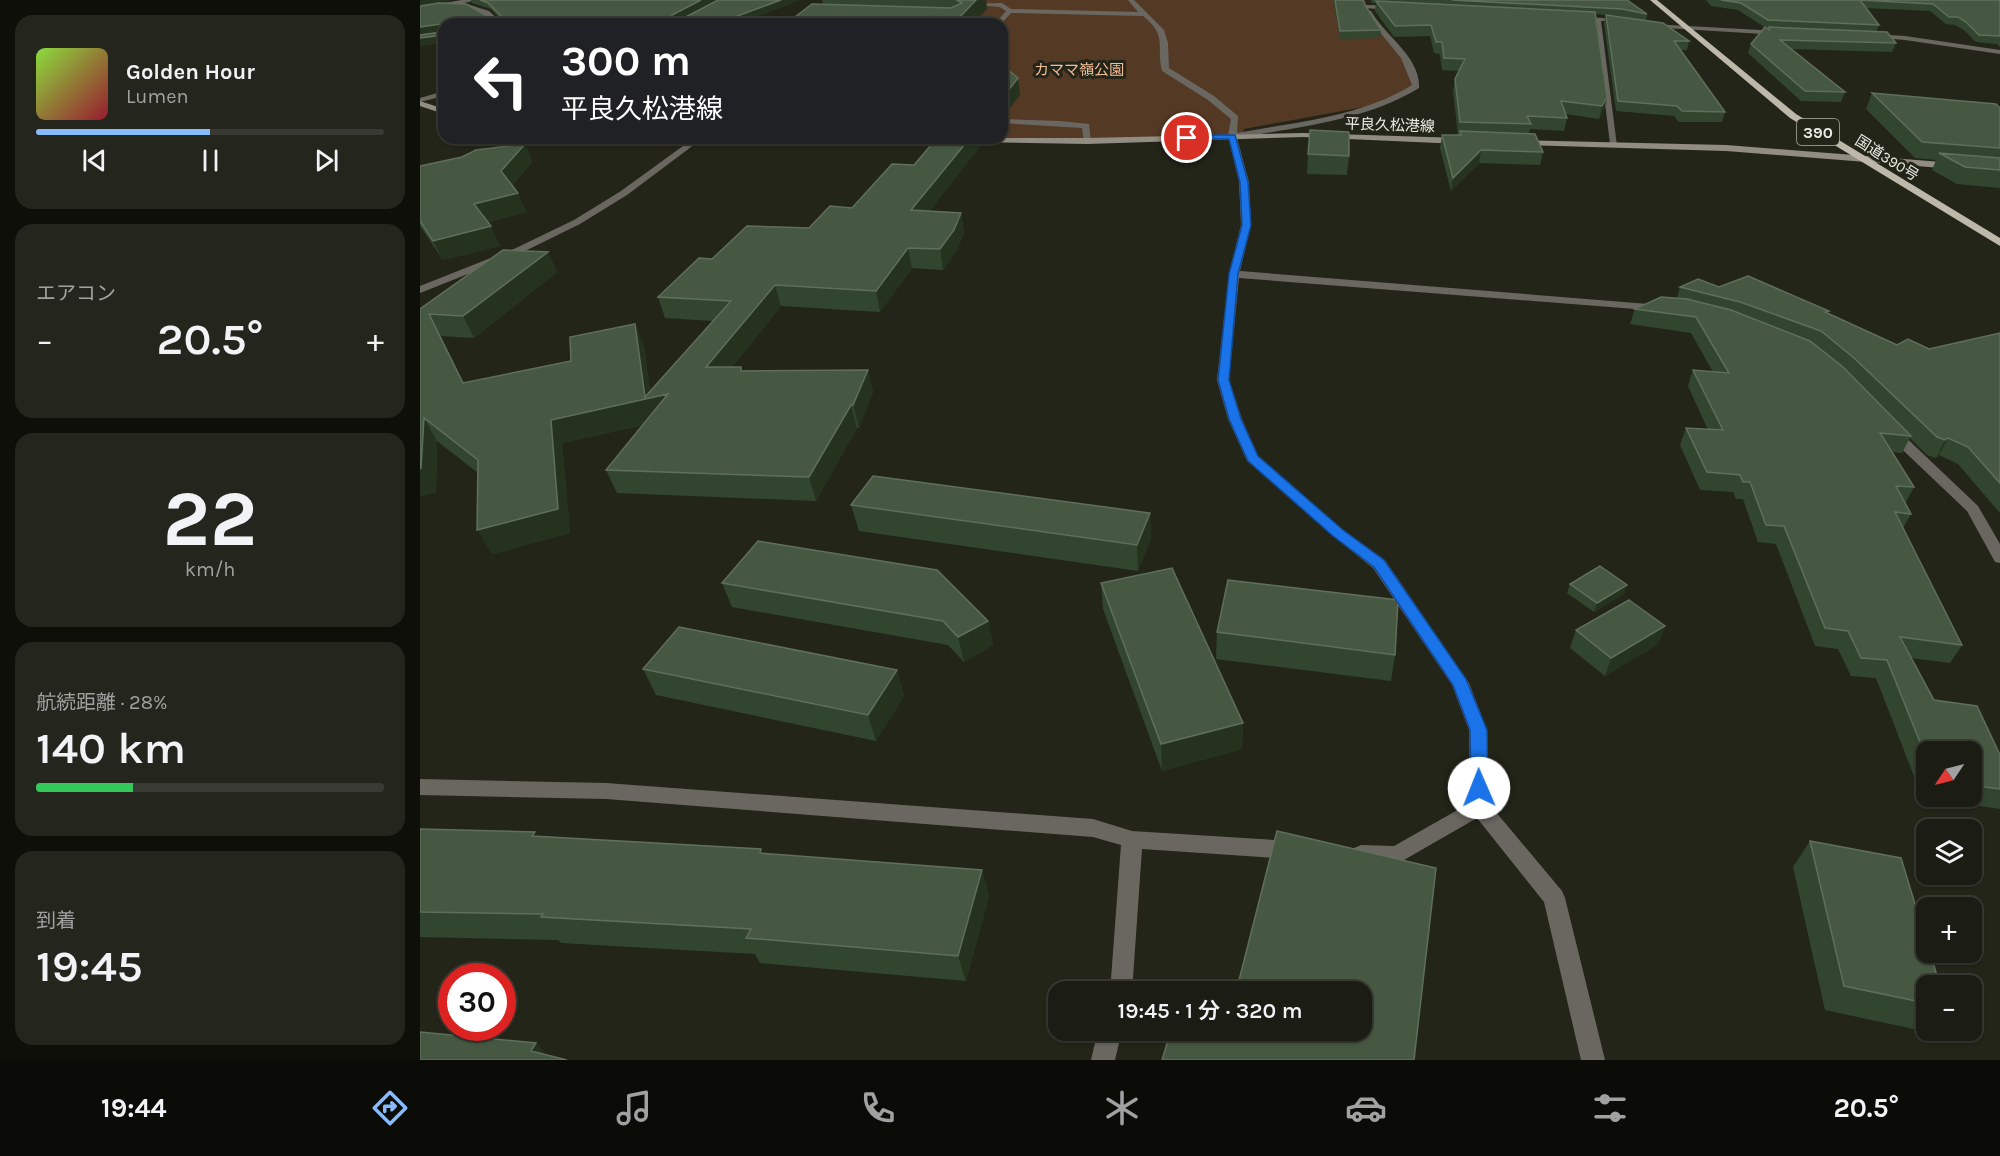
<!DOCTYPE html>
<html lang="ja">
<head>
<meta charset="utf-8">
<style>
	:root { --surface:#1b1c13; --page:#24251c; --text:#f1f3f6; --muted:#a0a1a0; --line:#393a33; --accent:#88bbfc }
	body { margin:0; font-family:Karla,"Noto Sans JP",sans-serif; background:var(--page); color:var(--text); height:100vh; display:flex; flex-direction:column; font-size:22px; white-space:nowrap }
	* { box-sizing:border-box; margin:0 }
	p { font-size:20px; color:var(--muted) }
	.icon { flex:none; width:33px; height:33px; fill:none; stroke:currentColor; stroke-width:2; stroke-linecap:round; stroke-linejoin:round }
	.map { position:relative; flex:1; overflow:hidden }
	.sheet { display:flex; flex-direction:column; gap:15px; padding:15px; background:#0f0f0a; width:420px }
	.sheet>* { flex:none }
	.hud { position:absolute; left:18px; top:18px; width:570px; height:126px; border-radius:18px; box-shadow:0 2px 4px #0004,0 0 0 2px var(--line); background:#202124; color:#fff; overflow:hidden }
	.needle { width:39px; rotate:235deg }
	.controls { position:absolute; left:1496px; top:741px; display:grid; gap:12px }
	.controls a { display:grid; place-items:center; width:66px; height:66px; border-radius:12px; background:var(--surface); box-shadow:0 2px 4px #0004,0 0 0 2px var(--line); font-size:30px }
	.speed { position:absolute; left:18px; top:963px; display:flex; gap:12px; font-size:30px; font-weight:700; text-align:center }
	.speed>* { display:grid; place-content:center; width:78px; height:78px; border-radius:50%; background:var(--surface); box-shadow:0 2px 4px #0004,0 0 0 2px var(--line); line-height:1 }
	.speed .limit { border:9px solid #d22; background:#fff; color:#111 }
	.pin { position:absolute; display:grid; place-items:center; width:51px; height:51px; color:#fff; margin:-26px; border:3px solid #fff; border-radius:50%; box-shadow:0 2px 6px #0007 }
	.me { position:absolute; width:66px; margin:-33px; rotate:359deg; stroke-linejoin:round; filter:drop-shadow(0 0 4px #0008) }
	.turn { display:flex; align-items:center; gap:21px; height:126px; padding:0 24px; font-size:27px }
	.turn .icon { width:78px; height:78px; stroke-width:2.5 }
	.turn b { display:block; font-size:42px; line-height:51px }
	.big { font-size:45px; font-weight:600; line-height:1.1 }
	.sheet .tile { flex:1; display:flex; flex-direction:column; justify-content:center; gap:9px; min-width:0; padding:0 21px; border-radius:18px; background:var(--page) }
	.sheet .dial { align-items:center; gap:0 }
	.dial b { font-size:78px; line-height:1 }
	.song { display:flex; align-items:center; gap:18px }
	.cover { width:72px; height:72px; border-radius:9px; background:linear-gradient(135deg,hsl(90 70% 55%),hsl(350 70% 35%)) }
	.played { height:6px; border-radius:3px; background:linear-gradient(90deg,var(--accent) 50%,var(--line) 50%) }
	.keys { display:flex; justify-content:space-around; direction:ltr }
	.heat { display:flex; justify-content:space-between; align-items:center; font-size:33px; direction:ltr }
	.charge { height:9px; border-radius:4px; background:linear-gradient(90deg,#34c759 28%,var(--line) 0) }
	.trip { position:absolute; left:628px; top:981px; width:324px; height:60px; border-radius:18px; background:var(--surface); box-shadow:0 2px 4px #0004,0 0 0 2px var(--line); font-weight:600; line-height:60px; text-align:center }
	.dock { display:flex; height:96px; justify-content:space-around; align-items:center; background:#0b0b08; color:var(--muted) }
	.dock .icon { width:42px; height:42px }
	.dock .on { color:var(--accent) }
	.dock b { font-size:27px; color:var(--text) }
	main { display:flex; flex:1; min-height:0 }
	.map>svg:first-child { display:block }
	.green { fill:#543925 }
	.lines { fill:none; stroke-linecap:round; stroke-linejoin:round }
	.minor { fill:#6a6761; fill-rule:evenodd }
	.tertiary { fill:#6a6761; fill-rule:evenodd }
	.secondary { fill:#928d83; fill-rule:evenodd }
	.trunk { fill:#beb8aa; fill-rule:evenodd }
	.wall { fill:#32462f; fill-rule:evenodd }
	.shaded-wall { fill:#24321e }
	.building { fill:#465842; stroke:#5f6f5b; stroke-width:1.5 }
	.route { fill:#1a73e8; stroke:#114b97; stroke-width:1.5 }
	.labels { text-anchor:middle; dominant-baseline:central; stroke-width:6; stroke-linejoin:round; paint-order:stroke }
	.far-park-label { font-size:15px; fill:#f3bd97; stroke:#242519 }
	.far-street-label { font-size:15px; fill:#eaece3; stroke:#242519 }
	.shield { fill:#242519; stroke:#afb0a6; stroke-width:1.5 }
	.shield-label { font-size:16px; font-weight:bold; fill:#eaece3 }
</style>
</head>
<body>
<main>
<section class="sheet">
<div class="tile">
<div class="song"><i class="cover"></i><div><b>Golden Hour</b><p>Lumen</p></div></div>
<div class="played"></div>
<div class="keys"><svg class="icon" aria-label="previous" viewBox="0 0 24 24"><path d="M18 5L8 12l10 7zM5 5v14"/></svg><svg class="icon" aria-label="pause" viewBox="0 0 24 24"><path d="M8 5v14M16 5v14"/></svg><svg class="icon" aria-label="next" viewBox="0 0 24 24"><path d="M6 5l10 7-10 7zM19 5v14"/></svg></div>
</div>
<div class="tile"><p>エアコン</p>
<div class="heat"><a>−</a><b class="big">20.5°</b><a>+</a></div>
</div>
<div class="tile dial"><b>22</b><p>km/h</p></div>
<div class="tile"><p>航続距離 · 28%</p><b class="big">140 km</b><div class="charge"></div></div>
<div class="tile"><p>到着</p><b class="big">19:45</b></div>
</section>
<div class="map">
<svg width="1580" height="1060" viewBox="0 0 1580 1060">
	<rect width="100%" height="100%" fill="#242519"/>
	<path class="green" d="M433,0H945L947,7L977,49L996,86L960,104L824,129L823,136L667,141L582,138V24H548Z"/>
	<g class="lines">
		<path class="minor" d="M42,0H56L44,3L69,11L83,24H76C51,1 31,6 0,11V7Z
			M708,0H714L744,30L748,43L749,68L794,96L818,116L817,133C876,122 940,117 992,85L981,58L950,20L947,11H951C964,35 1001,57 999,88C945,121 878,127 817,138L829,182L831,225L820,271L1241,305L1247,308L1241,311L819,278L809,380L822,419L838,456L923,530L965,560L1049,683L1067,730L1070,805L1142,891L1145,898L1185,1060H1161L1124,902L1057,818L977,864L941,863L934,860L931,854L934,848L941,845L974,846L1050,803L1049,730L1032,685L953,568L913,536L827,461L808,419L797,380L809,274L821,225L819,182L808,136L811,119L788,100L742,71C736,45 748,36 723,16L591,13L581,24H575L586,11L580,7L545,4L582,3L591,9L718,12Z
			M946,5L973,6L976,8L973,10L944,8Z
			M355,16L392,17L395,19L392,21L353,19Z
			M1156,16L1207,20L1181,21L1197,146L1190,144L1175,21L1154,19Z
			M1231,24L1359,31L1362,33L1359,35L1229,27Z
			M1452,34L1485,36L1580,50V54L1485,40L1450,37Z
			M582,119L640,121L669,124L671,141L664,143L662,128L582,123Z
			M274,138H283L207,195L160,224L103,252L0,293V286L96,248L154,220L201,191Z
			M1472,428L1477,429L1558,506L1580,544V563L1575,562L1547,511L1467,435L1465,432Z
			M0,779L186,783L673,819L712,831L872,841L879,844L882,850L879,856L872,859L722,849L712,992H690L701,845L673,837L186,799L0,795Z
			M678,1030H702L695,1060H671Z"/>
		<path class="tertiary" d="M21,92H24V96L0,102V98Z"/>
		<path class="secondary" d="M0,101L24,109V114L0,106Z
			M883,133L1040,138L1044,141L1040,144L883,137L667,144L503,141L499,138H667Z
			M1097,140L1306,145L1534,163L1538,166L1534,169L1306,151L1100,145L1096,142Z"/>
		<path class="trunk" d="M1230,0H1237L1376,114L1580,238V246L1370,118Z"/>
	</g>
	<path class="wall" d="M0,0H31L8,5L72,19H80L71,9L52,3L51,0H295L260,19H262L298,0H380L317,24H24V42L0,46L22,31L0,35Z
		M402,0H566L567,9L553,24H471L403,4Z
		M913,0H943L945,5L961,30L960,38L920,39Z
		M951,0H1207L1227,14L1226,21L1269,41L1267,50H1261L1305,112L1302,122H1259L1254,116L1196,111L1184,24L1186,15L1221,20L1200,16L1176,14L1187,97L1184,110L1179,119L1146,114L1147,118L1144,131L1110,129L1109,134L1123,152L1120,165L1059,163L1031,191L1020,148L1022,135H1038L1033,91L1035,79L1039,71L1022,70L1020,54L1014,53L1010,36L974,37L955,11L956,3H952Z
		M1286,0H1580V47L1577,44L1556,42L1544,30L1535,25L1526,24L1510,11L1445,8L1459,25L1456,32L1476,43L1472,52L1372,49L1425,92L1421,102L1381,101L1328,53L1331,44L1348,30L1349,28H1346L1318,10L1291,6Z
		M1452,93L1580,108V188L1537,184L1512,170L1516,160L1495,158L1446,109Z
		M550,138H561L562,144L509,211L541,213L544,233L537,250L523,270L492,268L460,312L361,306L312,367L322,371L448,370L453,392L439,428H437L396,501L197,493L186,470L223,425L142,443L150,533L72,554L58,473L17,441L16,492L0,496V309L128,252L137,272L54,338L20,336L43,383L224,346L230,391L293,321L245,318L238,297L292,259L389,228L432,208L494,165Z
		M105,144L112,162L92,186L98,193L106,212L68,222L80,246L23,260L0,226V166Z
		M888,154L929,156L927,175L887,174Z
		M1260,287H1299L1409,311L1407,314L1477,345L1509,349L1580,333V513L1538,464L1519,455L1516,458L1507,455L1490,438L1482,453L1472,452L1494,487L1485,504L1491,514L1483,528L1542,645L1530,663L1491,658L1514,700L1580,755V809L1502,797L1456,678L1431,676L1418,649L1395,646L1356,544L1338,542L1323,499H1316L1313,492L1280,490L1260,445L1266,428L1288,430L1268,386L1273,370L1293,372L1271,333L1210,324L1215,309L1257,298ZM1506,752H1551V796H1506Z
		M431,505L730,513L731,538L718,571L439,531Z
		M302,583L568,621L573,645L544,662L528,645L312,607Z
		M681,583L823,723L822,749L742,771L683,609Z
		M1150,584L1204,594L1174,612L1147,593Z
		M1245,626L1238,644L1185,676L1150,648L1156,630Z
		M797,632L975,655L971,681L796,659Z
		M223,669L477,670L484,696L456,741L236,695Z
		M0,829L118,836L562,870L569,896L546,981L340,963L335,954L141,943L138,940L0,937Z
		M1390,841L1506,986V1028L1503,1031L1405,1010L1373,867Z"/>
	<path class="shaded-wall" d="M0,0H31L0,7Z
		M281,0H295L254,22L251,18L252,15Z
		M361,0H380L317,24H296Z
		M556,0H566L567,9L553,24H534Z
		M146,19L148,24H121Z
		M177,19L179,24H163V23Z
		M21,24L24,31L0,35V27Z
		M24,35V42L0,46V38Z
		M598,78L600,95L582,118V98Z
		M1187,97L1184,110L1179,119L1182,106Z
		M550,138H561L562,144L495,230L491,210Z
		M105,144L112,162L89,189L81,171Z
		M1061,150L1059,163L1031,191L1033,178Z
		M98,193L106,212L63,223L54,204Z
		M541,213L544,233L537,250L523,270L520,249Z
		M71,226L80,246L23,260L13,241Z
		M488,248L492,268L460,312L456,291Z
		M128,252L137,272L54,338L43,316Z
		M355,285L361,306L294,389L286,367Z
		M9,314L20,336L55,405L43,383Z
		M215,324L224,346L231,398L248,394L257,417L142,443L150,533L72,554L57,530L131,420L225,397Z
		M448,370L453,392L439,428L433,405Z
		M431,405L437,428L396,501L389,477Z
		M4,418L17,441L16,492L0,496V469Z
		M1528,438L1519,455L1516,458L1525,440Z
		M730,513L731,538L718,571L717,545Z
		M1207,585L1204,594L1174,612L1177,603Z
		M568,621L573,645L544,662L538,637Z
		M1245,626L1238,644L1185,676L1191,658Z
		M477,670L484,696L456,741L448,715Z
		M823,723L822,749L742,771L741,744Z
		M562,870L569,896L546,981L538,956Z
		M116,1043L131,1060L111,1051Z"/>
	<path class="building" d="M60,0H281L252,15L251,18L262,19L298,0H361L296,24H214L177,19L163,23L146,19L121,24L110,23L103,24H24V35L0,38V35L21,32L23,26L21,24L0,27V6L19,3L46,4L72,19H80L82,17L68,3Z
		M537,0H556L534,23L472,22L471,24H366L392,4L531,8L542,3Z
		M915,0H943L945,5L961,30L920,31Z
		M1032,0H1207L1227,14L1202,9Z
		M1301,0H1580V36L1559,35L1547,23L1538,17H1529L1513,4L1440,0L1459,25L1348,20L1321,3Z
		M956,1L1175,12L1187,97L1182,106L1141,101L1147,118L1107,116L1111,124L1040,122L1035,79L1045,59L1024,58L1022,42H1016L1011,25L975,26Z
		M1186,15L1243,23L1269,41H1254L1305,112L1262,111L1257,106L1198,101Z
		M1345,27L1349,30V27L1467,32L1476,43L1360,40L1425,92L1385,91L1331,44Z
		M582,65L598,78L582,98Z
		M1452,93L1576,104L1580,108V148L1502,142Z
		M890,130L929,132V156L888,154Z
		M1040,131L1115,134L1123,152L1061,150L1033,178L1022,135H1041Z
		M517,138H550L491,210L541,213L534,230L520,249L488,248L456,291L355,285L286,367H321V371L448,370L433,405H431L389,477L186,470L248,394L131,420L138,509L57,530L58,460L4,418L1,468L0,469V309L83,250L128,252L43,316L9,314L43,383L151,361L150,337L215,324L225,397L311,301L238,297L279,258L292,259L327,226L389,228L410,206L432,208L472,164L494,165Z
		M105,144L81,171L98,193L54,204L71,226L13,241L0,221V166L42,157L56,150Z
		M1519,153L1580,158V170L1545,167Z
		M1328,276L1409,311L1405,312L1477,345L1488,339L1509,349L1580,333V483L1548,447L1528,438L1525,440L1517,437L1434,358L1401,331L1320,302L1260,287L1278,279L1299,287Z
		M1241,297L1267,299L1311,310L1390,341L1423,367L1491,436L1460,433L1494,487L1476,486L1491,514L1475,512L1542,645L1480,637L1514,700L1557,706L1580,755V789L1551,785V752H1506V757L1467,660L1441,658L1428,631L1405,628L1364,526L1346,525L1330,482H1323L1320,475L1287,472L1266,428L1303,430L1273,370L1309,373L1276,317L1215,309Z
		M453,476L730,513L717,545L431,505Z
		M338,541L517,570L568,621L538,637L523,621L302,583Z
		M1180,566L1207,585L1177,603L1150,584Z
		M752,568L823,723L741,744L681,583Z
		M808,580L978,600L975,655L797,632Z
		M1209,600L1245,626L1191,658L1156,630Z
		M259,627L477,670L448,715L223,669Z
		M0,829L115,832L112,836L341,849L340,853L562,870L538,956L326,938L331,929L121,917L123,914L0,912Z
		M857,831L1016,868L994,1060H742L751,1030H942V992H816Z
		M1390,841L1481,858L1506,940V952H1510L1520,986H1506V1003L1424,986Z
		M0,1032L116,1043L111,1051L147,1060H0Z"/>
	<path class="route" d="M767,135H815L828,182L831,225L818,274L809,380L821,419L838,456L923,530L964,560L1046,679L1067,730L1068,788L1066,793L1059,795L1053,793L1051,788L1050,730L1033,685L954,567L913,536L828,461L809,419L798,380L809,274L822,225L820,182L809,139H764L763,138Z"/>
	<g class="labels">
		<g class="far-park-label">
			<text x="659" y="70">カママ嶺公園</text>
		</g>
		<g class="far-street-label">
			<text transform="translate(970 125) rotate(2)">平良久松港線</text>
			<text transform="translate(1467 158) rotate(32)">国道390号</text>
		</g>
		<rect class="shield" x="1377" y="119" width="42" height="26" rx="4.5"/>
		<g class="shield-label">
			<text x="1398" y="132">390</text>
		</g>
	</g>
</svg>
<div class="controls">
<a><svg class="needle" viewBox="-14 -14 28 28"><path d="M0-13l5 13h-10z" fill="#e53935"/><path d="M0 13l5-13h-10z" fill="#a0a1a0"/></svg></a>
<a><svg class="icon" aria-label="layers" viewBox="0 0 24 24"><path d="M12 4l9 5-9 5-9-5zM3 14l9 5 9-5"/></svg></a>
<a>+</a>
<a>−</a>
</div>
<div class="speed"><div class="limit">30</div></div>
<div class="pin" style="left:767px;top:138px;background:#d93025"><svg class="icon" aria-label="arrive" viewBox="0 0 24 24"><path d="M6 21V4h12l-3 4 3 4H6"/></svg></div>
<svg class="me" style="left:1059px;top:788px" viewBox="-20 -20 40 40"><circle r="19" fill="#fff"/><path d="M0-13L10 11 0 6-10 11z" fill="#1a73e8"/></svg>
<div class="trip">19:45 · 1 分 · 320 m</div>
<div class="hud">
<div class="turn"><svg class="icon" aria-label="left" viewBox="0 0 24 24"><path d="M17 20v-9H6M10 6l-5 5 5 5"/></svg><div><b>300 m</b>平良久松港線</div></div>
</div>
</div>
</main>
<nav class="dock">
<b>19:44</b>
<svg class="icon on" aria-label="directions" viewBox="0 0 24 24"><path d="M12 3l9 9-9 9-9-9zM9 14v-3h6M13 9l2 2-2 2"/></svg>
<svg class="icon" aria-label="music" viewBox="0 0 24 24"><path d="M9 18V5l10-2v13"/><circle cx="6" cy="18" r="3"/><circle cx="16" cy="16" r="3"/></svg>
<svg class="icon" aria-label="phone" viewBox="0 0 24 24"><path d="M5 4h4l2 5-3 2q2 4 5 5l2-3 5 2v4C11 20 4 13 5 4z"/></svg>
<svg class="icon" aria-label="climate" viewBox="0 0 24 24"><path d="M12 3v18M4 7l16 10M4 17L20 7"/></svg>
<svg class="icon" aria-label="car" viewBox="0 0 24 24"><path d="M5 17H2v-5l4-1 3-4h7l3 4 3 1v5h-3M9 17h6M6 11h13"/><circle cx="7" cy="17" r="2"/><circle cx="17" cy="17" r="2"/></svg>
<svg class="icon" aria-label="filters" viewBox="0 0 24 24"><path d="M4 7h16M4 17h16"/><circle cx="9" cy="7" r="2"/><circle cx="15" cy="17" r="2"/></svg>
<b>20.5°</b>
</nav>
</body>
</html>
